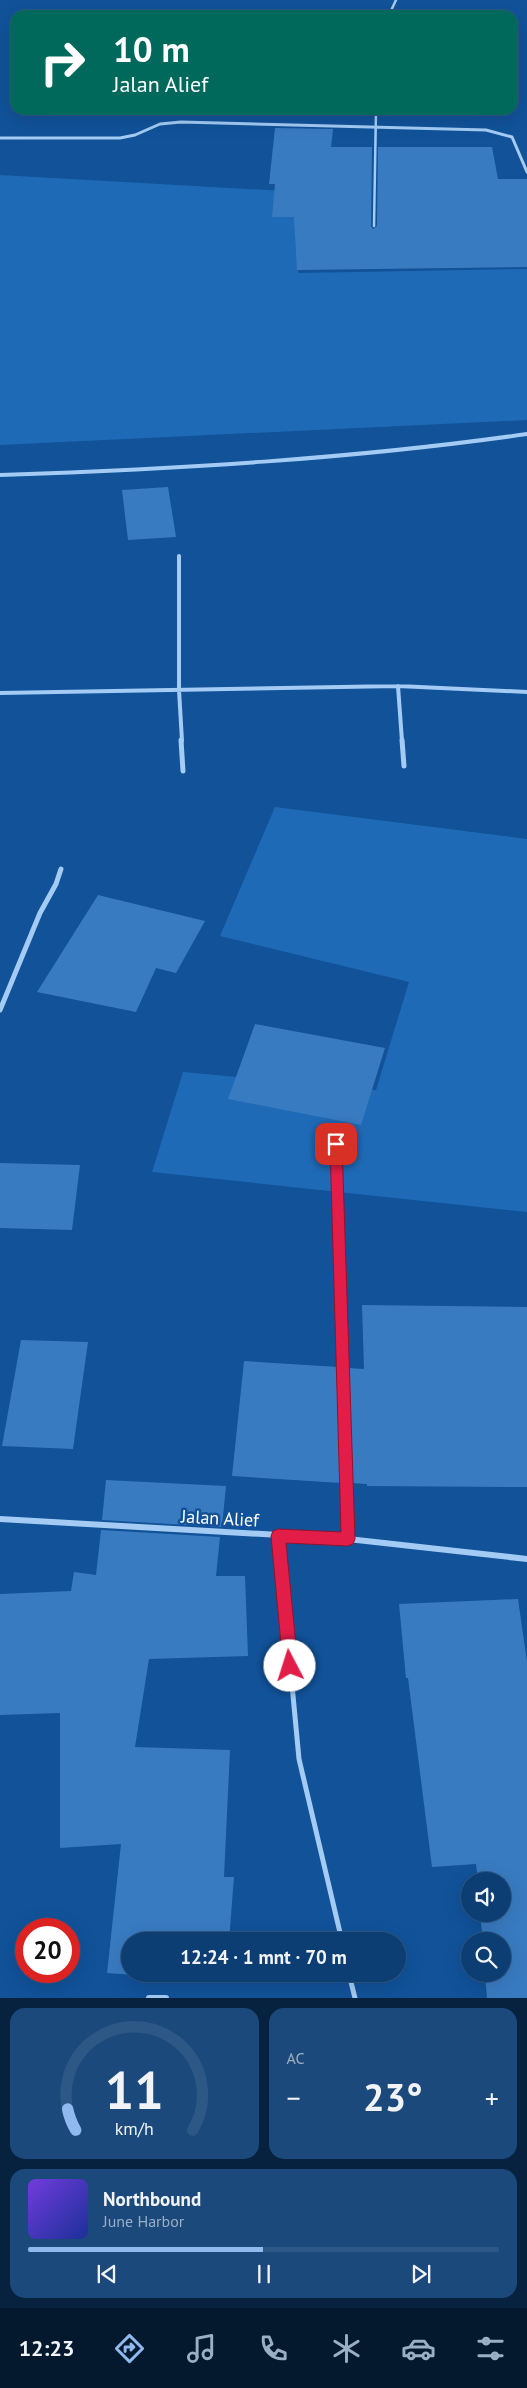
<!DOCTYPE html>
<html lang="id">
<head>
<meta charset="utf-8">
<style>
	:root { --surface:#0d3e73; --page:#1b497b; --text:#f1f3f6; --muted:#9aaec4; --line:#2d5785; --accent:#90b9f0 }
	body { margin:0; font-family:"PT Sans",sans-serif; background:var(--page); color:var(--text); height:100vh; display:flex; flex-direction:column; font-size:19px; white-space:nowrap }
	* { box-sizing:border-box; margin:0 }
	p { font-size:16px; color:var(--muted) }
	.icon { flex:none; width:28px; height:28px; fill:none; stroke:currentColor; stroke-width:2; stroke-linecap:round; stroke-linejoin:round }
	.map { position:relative; height:1998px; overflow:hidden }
	.panel { display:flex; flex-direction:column; gap:10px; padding:10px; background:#07223f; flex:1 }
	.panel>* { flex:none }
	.guide { position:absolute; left:10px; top:10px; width:508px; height:105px; border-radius:15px; box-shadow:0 5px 20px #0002,0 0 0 1px var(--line); background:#00695c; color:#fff; overflow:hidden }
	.controls { position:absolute; left:461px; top:1872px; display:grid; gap:10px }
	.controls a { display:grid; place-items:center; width:50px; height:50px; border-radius:50%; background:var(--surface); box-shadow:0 5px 20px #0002,0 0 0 1px var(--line); font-size:25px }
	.speed { position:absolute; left:15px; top:1918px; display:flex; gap:10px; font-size:25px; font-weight:700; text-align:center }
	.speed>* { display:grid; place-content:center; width:65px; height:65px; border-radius:50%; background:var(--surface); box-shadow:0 5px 20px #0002,0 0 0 1px var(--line); line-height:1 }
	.speed .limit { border:8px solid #d22; background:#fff; color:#111 }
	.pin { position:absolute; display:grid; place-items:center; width:42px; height:42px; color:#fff; margin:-21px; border-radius:10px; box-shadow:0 2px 8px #0006 }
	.me { position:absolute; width:55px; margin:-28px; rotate:355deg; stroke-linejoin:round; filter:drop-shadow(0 0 4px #0008) }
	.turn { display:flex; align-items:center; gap:18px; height:105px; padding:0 20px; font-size:22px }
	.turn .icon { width:65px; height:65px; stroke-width:2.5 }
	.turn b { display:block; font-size:35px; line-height:42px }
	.big { font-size:38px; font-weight:600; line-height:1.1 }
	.panel .card { flex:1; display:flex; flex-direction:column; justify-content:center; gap:8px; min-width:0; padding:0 18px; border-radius:15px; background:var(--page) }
	.panel .dial { align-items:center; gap:0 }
	.dial svg { height:130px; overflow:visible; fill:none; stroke:var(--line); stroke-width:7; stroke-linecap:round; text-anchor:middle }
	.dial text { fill:var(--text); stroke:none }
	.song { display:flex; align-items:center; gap:15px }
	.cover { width:60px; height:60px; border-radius:8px; background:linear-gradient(135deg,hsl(260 70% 55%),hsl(230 70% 35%)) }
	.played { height:5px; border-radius:2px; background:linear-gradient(90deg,var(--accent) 50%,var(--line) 50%) }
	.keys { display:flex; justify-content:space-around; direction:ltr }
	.heat { display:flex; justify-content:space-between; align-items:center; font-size:28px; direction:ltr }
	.panel .tiles { flex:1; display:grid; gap:10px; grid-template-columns:1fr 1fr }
	.card:last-child { grid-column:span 2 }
	.trip { position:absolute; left:121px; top:1932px; width:285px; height:50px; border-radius:25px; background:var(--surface); box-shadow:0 5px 20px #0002,0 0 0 1px var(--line); font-weight:600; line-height:50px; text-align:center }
	.dock { display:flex; height:80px; justify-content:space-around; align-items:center; background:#05192e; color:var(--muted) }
	.dock .icon { width:35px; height:35px }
	.dock .selected { color:var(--accent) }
	.dock b { font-size:22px; color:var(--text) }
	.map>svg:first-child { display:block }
	.green { fill:#1f6ab7 }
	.building { fill:#397bc1 }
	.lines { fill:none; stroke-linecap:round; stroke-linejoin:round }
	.lane-far1 { stroke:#a3cbf4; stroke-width:2.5 }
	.lane { stroke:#a3cbf4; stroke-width:5 }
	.street-far3 { stroke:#a3cbf4; stroke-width:3 }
	.street-far2 { stroke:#a3cbf4; stroke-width:4 }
	.street-far1 { stroke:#a3cbf4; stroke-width:5 }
	.street { stroke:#a3cbf4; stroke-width:6 }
	.route { fill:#e11d48; stroke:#92132f }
	.labels { text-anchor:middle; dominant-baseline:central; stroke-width:5; stroke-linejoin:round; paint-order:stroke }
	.near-street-label { font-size:18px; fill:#fff; stroke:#115299 }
</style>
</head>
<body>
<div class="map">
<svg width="527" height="1998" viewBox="0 0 527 1998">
	<rect width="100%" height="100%" fill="#115299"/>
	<path class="green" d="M0,175L302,192L298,273L527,269V420L0,445Z
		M275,807L527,839V1212L152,1172L183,1072L376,1090L409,982L220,936Z"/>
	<path class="building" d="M275,128L333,129L331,147H372L371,226L373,229L377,226L378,147H492L498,179H527V267L297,270L294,217H272L275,184H269Z
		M168,487L176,537L128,540L122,490Z
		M98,895L205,921L176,973L156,968L136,1012L37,992Z
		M255,1024L385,1048L361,1125L228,1099Z
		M0,1163L80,1165L72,1230L0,1228Z
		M362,1305L527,1307V1487L367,1486V1484L351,1483L348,1368L364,1369Z
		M21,1340L88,1342L73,1449L2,1446Z
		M244,1361L338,1367L341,1483L232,1476Z
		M106,1480L226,1486L222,1527L102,1520Z
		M101,1530L220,1537L216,1576H245L248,1656L149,1659L135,1747L230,1750L224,1877H234L229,1941H130V1974H227L226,1982L107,1973L121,1844L60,1848V1713L0,1715V1594L71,1591L74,1572L96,1575Z
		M518,1599L527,1662V1998H487L485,1974H502V1941H483L480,1914H502V1881H478L476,1864L432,1867L408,1678H406L399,1604Z"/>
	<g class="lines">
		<path class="lane-far1" d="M389,15L396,0
			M374,226L376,110"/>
		<path class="lane" d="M278,1536L299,1759L342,1941
			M349,1974L355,1998"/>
		<path class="street-far3" d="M0,138H120L135,135L160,124L181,122L486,130L512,137L527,172"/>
		<path class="street-far2" d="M0,475C177,469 352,459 527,434
			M179,556V690L182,741
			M398,686L402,741
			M0,693L398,686L527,692"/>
		<path class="street-far1" d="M181,740L183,771
			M402,740L404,766
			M0,1010L40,913L56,884L61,869
			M336,1144L340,1287"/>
		<path class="street" d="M340,1286L348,1539
			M0,1519L348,1539L527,1559
			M149,1998H166"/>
	</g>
	<path class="route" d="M336,1140L342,1144L355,1539L353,1544L348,1546L286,1543L298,1666L296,1671L290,1673L285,1671L283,1666L271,1536L273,1531L278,1529L341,1532L330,1144Z"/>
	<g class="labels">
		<g class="near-street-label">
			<text transform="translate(220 1518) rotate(3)">Jalan Alief</text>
		</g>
	</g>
</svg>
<div class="controls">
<a><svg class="icon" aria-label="sound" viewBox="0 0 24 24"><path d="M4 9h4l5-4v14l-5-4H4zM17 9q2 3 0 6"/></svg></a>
<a><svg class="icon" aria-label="search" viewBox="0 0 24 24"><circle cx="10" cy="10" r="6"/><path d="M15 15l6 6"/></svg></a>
</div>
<div class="speed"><div class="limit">20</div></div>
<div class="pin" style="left:336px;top:1144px;background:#d93025"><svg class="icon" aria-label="arrive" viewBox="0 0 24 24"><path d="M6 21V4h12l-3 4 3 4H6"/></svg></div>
<svg class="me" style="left:290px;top:1666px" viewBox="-20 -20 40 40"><circle r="19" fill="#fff"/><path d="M0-13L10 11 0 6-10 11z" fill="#e11d48"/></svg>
<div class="trip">12:24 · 1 mnt · 70 m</div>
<div class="guide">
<div class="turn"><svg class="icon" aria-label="right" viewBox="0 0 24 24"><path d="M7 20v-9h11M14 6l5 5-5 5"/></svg><div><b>10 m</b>Jalan Alief</div></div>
</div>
</div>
<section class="panel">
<div class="tiles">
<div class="card dial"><svg viewBox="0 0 100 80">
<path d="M14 69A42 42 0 1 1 86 69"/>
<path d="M14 69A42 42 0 0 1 9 56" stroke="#90b9f0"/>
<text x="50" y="56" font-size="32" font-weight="700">11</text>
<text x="50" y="72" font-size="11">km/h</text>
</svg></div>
<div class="card"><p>AC</p>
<div class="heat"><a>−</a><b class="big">23°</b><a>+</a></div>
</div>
<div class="card">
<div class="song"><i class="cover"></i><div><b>Northbound</b><p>June Harbor</p></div></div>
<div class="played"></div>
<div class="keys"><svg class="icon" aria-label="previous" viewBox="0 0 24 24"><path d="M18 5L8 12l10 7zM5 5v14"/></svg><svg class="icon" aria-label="pause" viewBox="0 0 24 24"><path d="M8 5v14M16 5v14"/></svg><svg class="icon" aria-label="next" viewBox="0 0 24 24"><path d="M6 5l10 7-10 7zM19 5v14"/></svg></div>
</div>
</div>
</section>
<nav class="dock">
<b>12:23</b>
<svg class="icon selected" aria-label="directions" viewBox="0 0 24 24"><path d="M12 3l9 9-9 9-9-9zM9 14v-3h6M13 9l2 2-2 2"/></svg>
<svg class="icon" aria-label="music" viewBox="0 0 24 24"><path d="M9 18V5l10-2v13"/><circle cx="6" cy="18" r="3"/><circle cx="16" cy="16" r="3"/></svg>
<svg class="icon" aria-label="phone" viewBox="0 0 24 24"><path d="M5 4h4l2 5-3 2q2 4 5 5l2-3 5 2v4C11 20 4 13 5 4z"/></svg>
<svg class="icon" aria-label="climate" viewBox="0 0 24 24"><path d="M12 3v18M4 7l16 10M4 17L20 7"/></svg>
<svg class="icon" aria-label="car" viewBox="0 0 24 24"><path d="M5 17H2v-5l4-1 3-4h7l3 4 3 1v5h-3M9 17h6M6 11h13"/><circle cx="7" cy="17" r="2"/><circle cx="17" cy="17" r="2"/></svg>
<svg class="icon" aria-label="filters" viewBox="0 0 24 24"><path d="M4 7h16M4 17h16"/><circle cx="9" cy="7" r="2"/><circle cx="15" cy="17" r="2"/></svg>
</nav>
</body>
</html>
